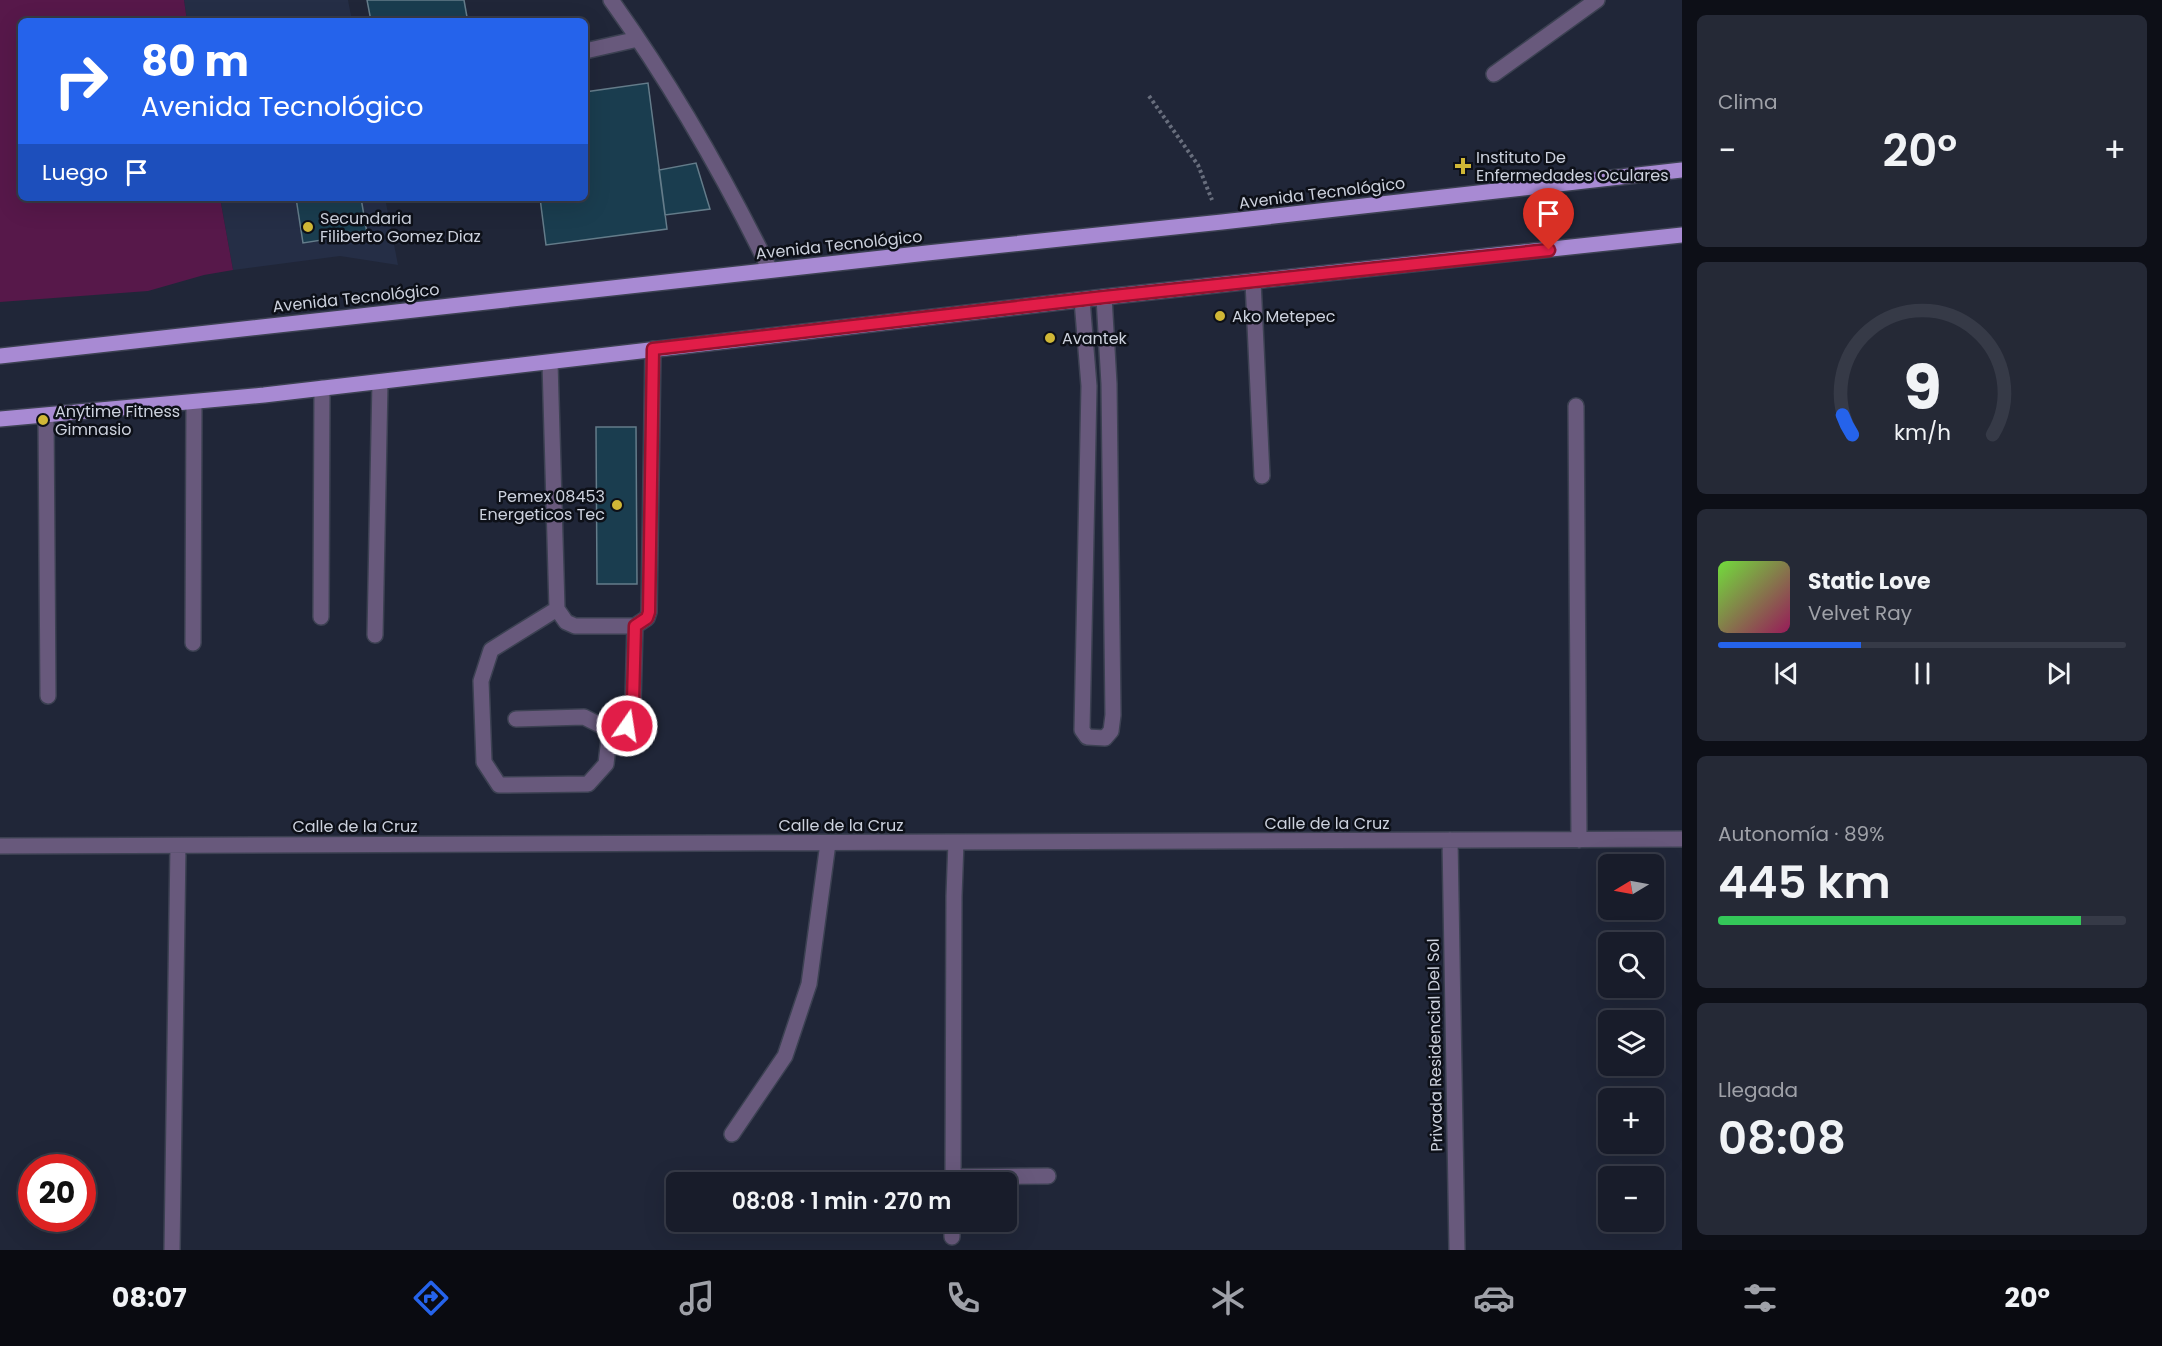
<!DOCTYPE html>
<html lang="es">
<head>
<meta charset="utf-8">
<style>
	:root { --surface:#181c2a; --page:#252936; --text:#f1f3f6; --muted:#9fa1a8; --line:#363a47; --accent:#2563eb }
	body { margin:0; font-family:Poppins,sans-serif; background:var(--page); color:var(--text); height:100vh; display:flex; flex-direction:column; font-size:22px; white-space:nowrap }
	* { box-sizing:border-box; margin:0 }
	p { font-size:20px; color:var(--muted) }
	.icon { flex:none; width:33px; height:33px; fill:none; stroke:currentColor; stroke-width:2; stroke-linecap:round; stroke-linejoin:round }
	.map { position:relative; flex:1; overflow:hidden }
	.panel { display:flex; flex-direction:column; gap:15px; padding:15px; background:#0d0f17; width:480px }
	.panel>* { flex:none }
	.hud { position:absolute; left:18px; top:18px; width:570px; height:183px; border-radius:9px; box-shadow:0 6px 24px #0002,0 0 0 2px var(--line); background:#2563eb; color:#fff; overflow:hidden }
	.needle { width:39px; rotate:260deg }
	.buttons { position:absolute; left:1598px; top:854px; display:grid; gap:12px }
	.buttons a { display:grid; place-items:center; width:66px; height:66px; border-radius:9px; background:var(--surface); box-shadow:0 6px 24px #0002,0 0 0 2px var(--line); font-size:30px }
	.speed { position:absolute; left:18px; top:1154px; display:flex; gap:12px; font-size:30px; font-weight:700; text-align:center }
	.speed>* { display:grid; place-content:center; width:78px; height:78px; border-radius:50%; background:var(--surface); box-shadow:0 6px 24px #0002,0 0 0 2px var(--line); line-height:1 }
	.speed .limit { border:9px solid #d22; background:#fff; color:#111 }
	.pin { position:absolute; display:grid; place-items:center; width:51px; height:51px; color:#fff; margin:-62px -26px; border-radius:50% 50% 50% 0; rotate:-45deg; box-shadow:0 0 6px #0007 }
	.pin .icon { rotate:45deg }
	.me { position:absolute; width:66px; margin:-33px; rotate:13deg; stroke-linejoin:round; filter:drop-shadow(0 0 4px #0008) }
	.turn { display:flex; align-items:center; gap:21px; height:126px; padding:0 24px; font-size:27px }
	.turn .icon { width:78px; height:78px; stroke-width:2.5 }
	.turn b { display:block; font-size:42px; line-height:51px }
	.then { display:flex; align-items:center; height:57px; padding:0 24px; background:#0003; gap:12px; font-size:22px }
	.big { font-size:45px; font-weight:600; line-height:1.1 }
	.panel .tile { flex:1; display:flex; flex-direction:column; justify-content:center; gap:9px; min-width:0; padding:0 21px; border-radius:9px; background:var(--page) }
	.panel .dial { align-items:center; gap:0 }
	.dial svg { height:156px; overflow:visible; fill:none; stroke:var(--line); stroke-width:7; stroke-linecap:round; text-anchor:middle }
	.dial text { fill:var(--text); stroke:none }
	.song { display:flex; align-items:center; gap:18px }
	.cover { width:72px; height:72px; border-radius:9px; background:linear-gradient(135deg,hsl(100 70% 55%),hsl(330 70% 35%)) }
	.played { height:6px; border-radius:3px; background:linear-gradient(90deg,var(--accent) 35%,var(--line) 35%) }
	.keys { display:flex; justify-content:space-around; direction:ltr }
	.heat { display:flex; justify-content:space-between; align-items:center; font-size:33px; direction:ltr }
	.charge { height:9px; border-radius:4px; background:linear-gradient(90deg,#34c759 89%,var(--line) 0) }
	.trip { position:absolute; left:666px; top:1172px; width:351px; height:60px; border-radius:9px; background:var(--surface); box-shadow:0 6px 24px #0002,0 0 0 2px var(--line); font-weight:600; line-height:60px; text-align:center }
	.tab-bar { display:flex; height:96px; justify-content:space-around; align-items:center; background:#0a0b11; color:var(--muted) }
	.tab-bar .icon { width:42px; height:42px }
	.tab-bar .selected { color:var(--accent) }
	.tab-bar b { font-size:27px; color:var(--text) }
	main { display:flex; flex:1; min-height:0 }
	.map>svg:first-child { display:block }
	.built { fill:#252e46 }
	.green { fill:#57184a }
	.building { fill:#1a3d4f; stroke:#647c8a; stroke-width:1.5 }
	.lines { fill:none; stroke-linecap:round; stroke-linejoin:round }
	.minor-casing { stroke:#3c4152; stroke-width:18 }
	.major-casing { stroke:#3c4152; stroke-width:18 }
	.path { stroke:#686e7d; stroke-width:4; stroke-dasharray:3 3; stroke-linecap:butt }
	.minor { stroke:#68597c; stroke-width:15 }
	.major { stroke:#a88ad3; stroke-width:15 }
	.route-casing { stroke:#92132f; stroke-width:15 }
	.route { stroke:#e11d48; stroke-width:10 }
	.poi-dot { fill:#d0b736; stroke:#0d1018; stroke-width:2 }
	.labels { text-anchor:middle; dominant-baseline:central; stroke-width:5; stroke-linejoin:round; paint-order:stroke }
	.poi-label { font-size:16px; fill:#ccd1dd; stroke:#0d1018; text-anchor:start }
	.street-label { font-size:16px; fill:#ccd1dd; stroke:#0d1018 }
</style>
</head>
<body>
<main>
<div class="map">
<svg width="1682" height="1250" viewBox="0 0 1682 1250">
	<rect width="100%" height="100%" fill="#202638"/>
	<path class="built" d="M184,0H348L352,21H187Z
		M220,198H385L398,265L340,256L233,270Z"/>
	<path class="green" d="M0,0H184L187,21H21V198H220L233,270L204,275L148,291L0,302Z"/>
	<path class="building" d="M367,0H464L467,17L447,21H371Z
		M648,83L667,229L546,245L540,198H585V92Z
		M696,163L710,209L665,215L659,170Z
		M296,198H361L367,233L303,243Z
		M596,427H636L637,584H597Z"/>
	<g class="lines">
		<defs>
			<path id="minor" d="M611,0C672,85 724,176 770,270
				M585,51L638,39
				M1494,74L1597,0
				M1253,281L1262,476
				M1082,300L1089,386L1082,730L1087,737L1105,738L1111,731L1113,715L1109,384L1104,297
				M550,363L557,609L566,622L575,626H635L647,618L649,612L653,349
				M1576,406L1579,840
				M46,416L48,696
				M321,617L322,388
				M375,635L380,382
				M193,643L194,402
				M516,719L584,717L610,730L606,764L588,784L499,785L484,762L481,681L491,650L557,609
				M610,730L626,726L633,701L635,626
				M1450,840L1457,1250
				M0,846L1682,839
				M732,1134L785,1056L809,984L828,843
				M953,1177L1048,1176
				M953,1182L954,896L956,842
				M952,1237V1221
				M172,1250L178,846"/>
			<path id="major" d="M0,356L927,253L1222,222L1682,170
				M0,419L264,395L1104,297L1682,235"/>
		</defs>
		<use href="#minor" class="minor-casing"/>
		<use href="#major" class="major-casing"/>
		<path class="path" d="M1149,96L1198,165L1212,200"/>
		<use href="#minor" class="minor"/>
		<use href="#major" class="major"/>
	</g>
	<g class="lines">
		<defs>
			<path id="route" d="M627,726L633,701L635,626L647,618L649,612L653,349L1104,297L1549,250"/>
		</defs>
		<use href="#route" class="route-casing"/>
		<use href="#route" class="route"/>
	</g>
	<g class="poi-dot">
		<path d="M1460 157h6v6h6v6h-6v6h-6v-6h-6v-6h6z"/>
		<circle cx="308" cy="227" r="6"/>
		<circle cx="1220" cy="316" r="6"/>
		<circle cx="1050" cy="338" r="6"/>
		<circle cx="43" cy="420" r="6"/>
		<circle cx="617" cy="505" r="6"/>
	</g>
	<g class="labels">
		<g class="poi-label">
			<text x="1476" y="157">Instituto De<tspan x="1476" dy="18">Enfermedades Oculares</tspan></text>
			<text x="320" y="218">Secundaria<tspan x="320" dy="18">Filiberto Gomez Diaz</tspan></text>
			<text x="1232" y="316">Ako Metepec</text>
			<text x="1062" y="338">Avantek</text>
			<text x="55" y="411">Anytime Fitness<tspan x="55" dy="18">Gimnasio</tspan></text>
			<text x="605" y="496" text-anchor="end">Pemex 08453<tspan x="605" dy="18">Energeticos Tec</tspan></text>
		</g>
		<g class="street-label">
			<text transform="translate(1322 193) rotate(-7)">Avenida Tecnológico</text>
			<text transform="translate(839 245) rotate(-6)">Avenida Tecnológico</text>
			<text transform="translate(356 298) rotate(-6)">Avenida Tecnológico</text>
			<text x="1327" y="823">Calle de la Cruz</text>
			<text x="841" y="825">Calle de la Cruz</text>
			<text x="355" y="826">Calle de la Cruz</text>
			<text transform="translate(1435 1045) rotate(-91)">Privada Residencial Del Sol</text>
		</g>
	</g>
</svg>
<div class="buttons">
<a><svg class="needle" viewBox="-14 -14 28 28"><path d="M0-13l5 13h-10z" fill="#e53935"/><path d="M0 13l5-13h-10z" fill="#9fa1a8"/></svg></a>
<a><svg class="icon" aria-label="search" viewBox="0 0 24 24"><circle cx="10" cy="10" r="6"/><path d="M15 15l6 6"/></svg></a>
<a><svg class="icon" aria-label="layers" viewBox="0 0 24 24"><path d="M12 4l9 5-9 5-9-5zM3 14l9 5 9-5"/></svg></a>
<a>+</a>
<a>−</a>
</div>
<div class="speed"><div class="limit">20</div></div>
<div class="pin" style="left:1549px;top:250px;background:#d93025"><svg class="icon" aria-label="arrive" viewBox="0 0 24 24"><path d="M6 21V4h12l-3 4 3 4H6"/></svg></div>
<svg class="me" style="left:627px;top:726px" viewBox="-20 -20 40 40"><circle r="17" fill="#e11d48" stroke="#fff" stroke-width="3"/><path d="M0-11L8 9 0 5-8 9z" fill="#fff"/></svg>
<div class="trip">08:08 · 1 min · 270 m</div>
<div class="hud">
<div class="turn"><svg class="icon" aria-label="right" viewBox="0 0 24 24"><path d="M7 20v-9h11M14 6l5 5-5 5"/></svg><div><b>80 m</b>Avenida Tecnológico</div></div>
<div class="then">Luego<svg class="icon" aria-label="arrive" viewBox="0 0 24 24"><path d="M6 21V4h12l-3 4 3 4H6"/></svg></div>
</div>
</div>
<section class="panel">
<div class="tile"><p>Clima</p>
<div class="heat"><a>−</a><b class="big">20°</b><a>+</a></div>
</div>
<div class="tile dial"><svg viewBox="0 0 100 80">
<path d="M14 69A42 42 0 1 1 86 69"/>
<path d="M14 69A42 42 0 0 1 9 59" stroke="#2563eb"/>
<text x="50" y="56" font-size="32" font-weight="700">9</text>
<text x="50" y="72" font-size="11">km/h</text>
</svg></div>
<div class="tile">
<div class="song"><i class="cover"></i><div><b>Static Love</b><p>Velvet Ray</p></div></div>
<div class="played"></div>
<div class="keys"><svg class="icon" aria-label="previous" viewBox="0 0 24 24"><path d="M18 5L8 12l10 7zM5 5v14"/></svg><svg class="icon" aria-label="pause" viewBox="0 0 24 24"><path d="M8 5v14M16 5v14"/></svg><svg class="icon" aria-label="next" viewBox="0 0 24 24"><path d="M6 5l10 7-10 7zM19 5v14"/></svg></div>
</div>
<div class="tile"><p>Autonomía · 89%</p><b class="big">445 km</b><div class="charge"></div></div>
<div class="tile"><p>Llegada</p><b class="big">08:08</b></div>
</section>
</main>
<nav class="tab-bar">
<b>08:07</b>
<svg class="icon selected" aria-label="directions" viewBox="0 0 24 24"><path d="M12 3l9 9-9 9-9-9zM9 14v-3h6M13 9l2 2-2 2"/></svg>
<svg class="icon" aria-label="music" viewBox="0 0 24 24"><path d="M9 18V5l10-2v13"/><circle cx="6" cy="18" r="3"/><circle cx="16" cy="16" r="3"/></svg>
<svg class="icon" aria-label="phone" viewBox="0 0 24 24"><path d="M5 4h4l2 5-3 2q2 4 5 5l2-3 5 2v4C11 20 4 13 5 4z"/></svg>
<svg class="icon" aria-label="climate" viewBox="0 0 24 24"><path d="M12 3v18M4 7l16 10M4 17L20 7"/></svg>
<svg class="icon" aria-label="car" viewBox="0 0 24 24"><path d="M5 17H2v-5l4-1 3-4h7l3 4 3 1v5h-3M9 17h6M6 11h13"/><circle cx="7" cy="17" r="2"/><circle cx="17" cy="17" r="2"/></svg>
<svg class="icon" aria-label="filters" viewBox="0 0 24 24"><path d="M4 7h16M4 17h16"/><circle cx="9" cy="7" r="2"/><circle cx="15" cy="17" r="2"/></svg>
<b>20°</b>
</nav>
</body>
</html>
